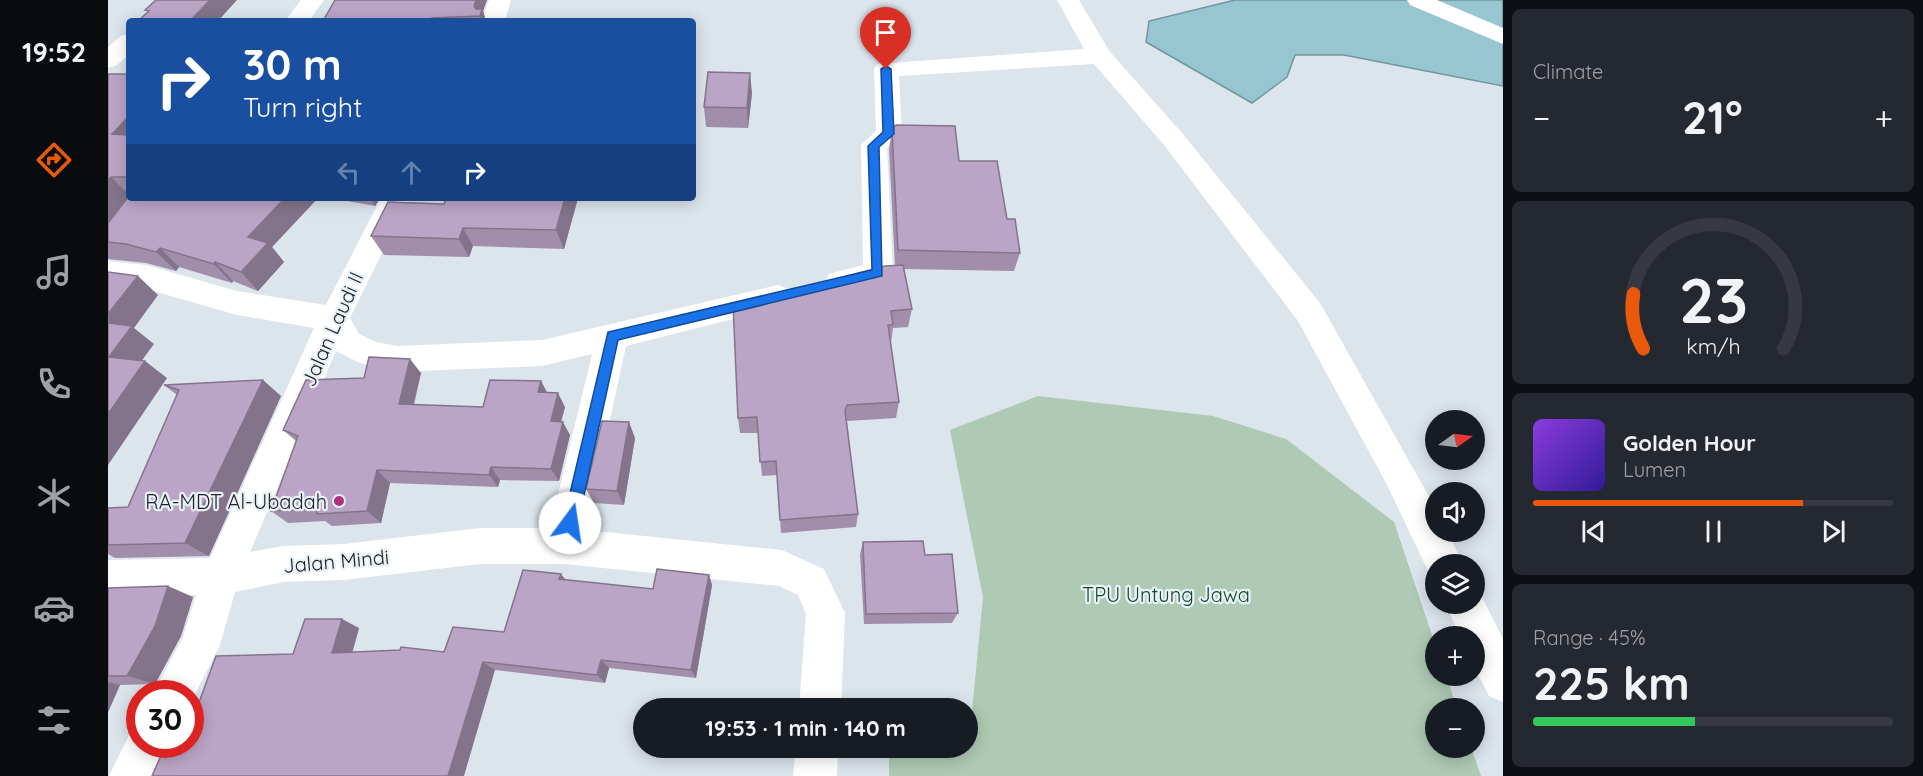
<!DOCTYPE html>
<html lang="en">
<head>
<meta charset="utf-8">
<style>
	:root { --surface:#171b24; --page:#242831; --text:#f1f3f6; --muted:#9ea1a6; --line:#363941; --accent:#ea580c }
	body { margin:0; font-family:Quicksand,sans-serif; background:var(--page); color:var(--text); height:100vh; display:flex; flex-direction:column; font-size:22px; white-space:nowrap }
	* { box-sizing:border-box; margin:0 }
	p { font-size:20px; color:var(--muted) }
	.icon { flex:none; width:33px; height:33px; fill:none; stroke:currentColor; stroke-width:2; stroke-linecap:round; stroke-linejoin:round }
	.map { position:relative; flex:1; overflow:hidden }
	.sheet { display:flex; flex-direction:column; gap:9px; padding:9px; background:#0d0f14; width:420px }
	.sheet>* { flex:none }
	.hud { position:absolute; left:18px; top:18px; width:570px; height:183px; border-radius:6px; box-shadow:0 3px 15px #0003; background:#1a4fa0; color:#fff; overflow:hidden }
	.needle { width:39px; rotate:76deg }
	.controls { position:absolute; left:1317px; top:410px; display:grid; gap:12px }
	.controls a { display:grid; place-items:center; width:60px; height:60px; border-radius:50%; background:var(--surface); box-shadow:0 3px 15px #0003; font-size:30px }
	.speed { position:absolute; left:18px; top:680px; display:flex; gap:12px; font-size:30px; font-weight:700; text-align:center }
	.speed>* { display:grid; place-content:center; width:78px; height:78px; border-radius:50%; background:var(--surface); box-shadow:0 3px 15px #0003; line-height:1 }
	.speed .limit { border:9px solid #d22; background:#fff; color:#111 }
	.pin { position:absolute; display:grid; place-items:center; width:51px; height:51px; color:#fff; margin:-62px -26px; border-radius:50% 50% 50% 0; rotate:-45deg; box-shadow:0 0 6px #0007 }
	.pin .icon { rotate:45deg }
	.me { position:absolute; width:66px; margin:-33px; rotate:14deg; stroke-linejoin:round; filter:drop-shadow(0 0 4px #0008) }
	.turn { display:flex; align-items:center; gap:21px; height:126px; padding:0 18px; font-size:27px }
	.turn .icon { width:78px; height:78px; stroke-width:2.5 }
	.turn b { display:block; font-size:42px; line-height:51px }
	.lanes { display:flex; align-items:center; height:57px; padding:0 18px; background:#0003; justify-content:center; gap:30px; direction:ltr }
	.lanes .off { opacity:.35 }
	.big { font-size:45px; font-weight:800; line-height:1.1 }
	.sheet .widget { flex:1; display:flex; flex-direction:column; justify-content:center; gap:9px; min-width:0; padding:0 21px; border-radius:9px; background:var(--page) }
	.sheet .dial { align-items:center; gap:0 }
	.dial svg { height:156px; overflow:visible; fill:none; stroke:var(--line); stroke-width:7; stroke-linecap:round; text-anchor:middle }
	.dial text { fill:var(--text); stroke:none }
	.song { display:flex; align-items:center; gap:18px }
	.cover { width:72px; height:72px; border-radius:9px; background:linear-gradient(135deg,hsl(270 70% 55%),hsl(250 70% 35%)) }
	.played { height:6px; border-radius:3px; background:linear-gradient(90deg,var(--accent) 75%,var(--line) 75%) }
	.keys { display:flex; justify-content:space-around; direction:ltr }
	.heat { display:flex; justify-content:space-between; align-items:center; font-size:33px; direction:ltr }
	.charge { height:9px; border-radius:4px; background:linear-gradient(90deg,#34c759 45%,var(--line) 0) }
	.trip { position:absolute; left:525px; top:698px; width:345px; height:60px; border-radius:30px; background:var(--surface); box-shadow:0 3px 15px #0003; font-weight:800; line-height:60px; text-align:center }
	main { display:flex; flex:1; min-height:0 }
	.menu { display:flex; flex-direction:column; width:108px; justify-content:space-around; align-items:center; background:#090b0e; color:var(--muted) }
	.menu .icon { width:42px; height:42px }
	.menu .selected { color:var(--accent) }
	.menu b { font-size:27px; color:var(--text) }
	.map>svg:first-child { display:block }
	.green { fill:#aec9b4 }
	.water { fill:#96c7d0; stroke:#73969d; stroke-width:1.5 }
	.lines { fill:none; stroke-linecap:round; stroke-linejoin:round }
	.street { fill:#fff; fill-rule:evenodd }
	.wall { fill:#a18eaa }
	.shaded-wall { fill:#83748b }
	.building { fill:#bba5c6; stroke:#83748b; stroke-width:1.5 }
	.route { fill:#1a73e8; stroke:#114b97; stroke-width:1.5 }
	.poi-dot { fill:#b02f7b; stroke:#e9f1f9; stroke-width:2 }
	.labels { text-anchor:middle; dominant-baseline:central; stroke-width:4.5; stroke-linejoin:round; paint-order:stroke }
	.street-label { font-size:20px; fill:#202326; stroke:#e9f1f9 }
	.poi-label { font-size:20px; fill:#202326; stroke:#e9f1f9; text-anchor:end }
	.park-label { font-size:20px; fill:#124926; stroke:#e9f1f9 }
</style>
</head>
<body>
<main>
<nav class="menu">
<b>19:52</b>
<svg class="icon selected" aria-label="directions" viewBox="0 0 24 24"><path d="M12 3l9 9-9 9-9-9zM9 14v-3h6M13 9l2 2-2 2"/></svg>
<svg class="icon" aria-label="music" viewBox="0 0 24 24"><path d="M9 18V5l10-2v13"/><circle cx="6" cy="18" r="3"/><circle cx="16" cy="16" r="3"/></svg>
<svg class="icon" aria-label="phone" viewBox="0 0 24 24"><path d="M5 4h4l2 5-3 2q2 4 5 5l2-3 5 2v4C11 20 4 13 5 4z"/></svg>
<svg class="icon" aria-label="climate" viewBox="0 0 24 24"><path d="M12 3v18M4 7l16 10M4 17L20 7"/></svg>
<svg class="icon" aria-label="car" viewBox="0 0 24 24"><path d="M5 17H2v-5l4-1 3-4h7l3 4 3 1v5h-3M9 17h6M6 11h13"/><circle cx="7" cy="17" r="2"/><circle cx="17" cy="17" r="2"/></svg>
<svg class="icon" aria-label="filters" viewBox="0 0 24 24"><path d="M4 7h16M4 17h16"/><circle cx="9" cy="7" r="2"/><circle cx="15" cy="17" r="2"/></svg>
</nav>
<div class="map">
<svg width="1395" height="776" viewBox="0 0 1395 776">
	<rect width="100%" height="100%" fill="#dce4ec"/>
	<path class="green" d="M930,396L1105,416L1178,439L1286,522L1327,644L1328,675H1338L1349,708H1328V747H1363L1373,776H781V747H860V724L863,722L875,597L842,430Z"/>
	<path class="water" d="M1127,0H1395V86L1236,55H1187L1179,77L1144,103L1038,42L1041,21Z"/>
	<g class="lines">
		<path class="street" d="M193,0H216L201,21H177Z
			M381,0H403L397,21H373Z
			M949,0H971L1002,52L1074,133L1212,303L1328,509V531H1339L1355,564H1328V579L1323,577L1278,483L1190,321L1056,145L986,64L791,76L794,134L779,148L785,273L781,281C762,287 740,296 721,290L717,282L721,274L755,265L753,145L768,131L766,69L769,64L976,49Z
			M1299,0H1329L1395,28V44L1302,5Z
			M21,34V54L9,65L0,68V47L13,36Z
			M273,198H301L242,318L251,334L268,342L290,346L434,340L670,285L681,289L685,297L681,305L518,346L478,530L674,550L716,569L737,613L733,708H691L698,614L690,595L671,586L456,564H372L236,580L175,582L127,592L112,645L82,704V693H45L75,637L88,595L0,598V560L102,558L206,328L129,315L38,289L0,285V261L38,265L129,291L218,305ZM228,351L252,363L290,372L434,366L484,354L442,528H372L236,544L175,546L142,552Z
			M1366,588L1370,589L1395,639V702L1381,696L1366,667V636H1352L1337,603H1366Z
			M32,726V744H60L46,776H1L24,729Z
			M688,747H730L729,776H685Z"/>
	</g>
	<path class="wall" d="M227,0H379L375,11L378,21H215Z
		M0,74H21V198H210L164,247L176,262L150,291L125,281L124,283L71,267L68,271L38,263L0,259V223L8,212L0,222Z
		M644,93L640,128L598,127L596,107Z
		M784,129L851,161L899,219L912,253L906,271L796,269L804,309L800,327L785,328L783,342L791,402L788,418L739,421L750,514L748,527L673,533L669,475L654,476L650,433H632L630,418L727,283V279L787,266L781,149Z
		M223,198H272L267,206Z
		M338,198H470L456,249L365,246L361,257L276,255L263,236L336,204Z
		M313,373L306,405L375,407L433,381L439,392L457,407L453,421L462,435L451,481L392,480L390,487L282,483L273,523L224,526L217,521L180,523L163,511L188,441L175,430L256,378Z
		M56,385L173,396L101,556L7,558L0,554V508L20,507L69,395Z
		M527,438L516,505L486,503L478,489Z
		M755,542L817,555L850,613L844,623L756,624L752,554Z
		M601,575L604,585L588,678L501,668L497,683L387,670L82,744L185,654L251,628L244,652H336L396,632L458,580L545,589Z
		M0,588L85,597L73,636L47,684L12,685L0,712Z"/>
	<path class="shaded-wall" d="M102,0H129L110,21H82Z
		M368,0H379L375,11L378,21H374L372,16L366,6Z
		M642,73L644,93L640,128L639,108Z
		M21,116V152L4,134Z
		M3,177L21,195V198L0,222V180Z
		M177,198H210L164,247L176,262L150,291L133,272L140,237Z
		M262,198H272L267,206Z
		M457,198H470L456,249L448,230Z
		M355,228L365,246L361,257L351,239Z
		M52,248L71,267L68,271L48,252Z
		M107,262L125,281L124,283L106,264Z
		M30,276L50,295L26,328L46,344L24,374L1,357L0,314Z
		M302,359L313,373L302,418L291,404Z
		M37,361L59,378L0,465V414Z
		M155,380L173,396L101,556L77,543Z
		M433,381L440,395L430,392Z
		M450,393L457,407L450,434L443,421Z
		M455,422L462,435L451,481L443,469Z
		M521,422L527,438L516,505L509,491Z
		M383,467L392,480L390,487L381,475Z
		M269,470L282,483L273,523L259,511Z
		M453,574L461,584L451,579Z
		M601,575L604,585L588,678L583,670Z
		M60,586L85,597L73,636L47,684L19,676Z
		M234,619L251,628L242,661L224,653Z
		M493,660L501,668L497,683L489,675Z
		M375,662L387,670L356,776H340Z
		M0,682L12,685L0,712Z"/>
	<path class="building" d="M48,0H102L82,21H30L41,11L37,10Z
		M227,0H368L366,6L368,9H374L372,16L324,18V21H215Z
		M600,72L642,73L639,108L596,107Z
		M0,74H21V116L4,134L21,135V177H3L0,180Z
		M788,125L847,126L851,161H889L899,219H907L912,253L790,250L784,129Z
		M21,196V198H177L140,237L160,243L133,272L107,262L106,264L52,248L48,252L18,244L0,242V223Z
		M338,198H457L448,230L355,228L351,239L263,236L280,202L336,204Z
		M795,265L804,309L783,311L785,325H780L791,402L739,405L737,411L750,514L672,520L668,461L652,462L649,417L630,418L625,303L703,285L728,283L727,279L777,266Z
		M0,272L30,276L0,314Z
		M0,323L24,326L1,357L37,361L0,414Z
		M261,357L302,359L291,404L375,407L382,380L433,381L430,392L450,393L443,421L455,422L443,469L383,467L381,475L269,470L259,511L209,514L210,509L163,511L190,436L175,430L198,380L256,378Z
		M155,380L77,543L0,545V508L20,507L71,390L56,385Z
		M494,421L521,422L509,491L478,489Z
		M815,541L817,555L844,554L850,613L758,614L755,542Z
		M549,569L601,575L583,670L493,660L489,675L375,662L340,776H44L58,744H82V727L108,656L185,654L197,619H234L224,653L292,650L293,647L336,652L345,627L396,632L415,570L453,574L451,579L545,589Z
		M60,586L47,626L19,676H0V588Z"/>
	<path class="route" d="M778,66L783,69L786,134L771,147L774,276L510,340L470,523L467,528H457L455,523L500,332L764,270L760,146L775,132L773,69Z"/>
	<circle class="poi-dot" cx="231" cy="501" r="6"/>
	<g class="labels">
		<g class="street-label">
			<text transform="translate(224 329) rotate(-66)">Jalan Laudi II</text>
			<text transform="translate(228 561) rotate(-5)">Jalan Mindi</text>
		</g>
		<g class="poi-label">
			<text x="219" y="501">RA-MDT Al-Ubadah</text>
		</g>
		<g class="park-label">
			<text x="1058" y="594">TPU Untung Jawa</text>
		</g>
	</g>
</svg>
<div class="controls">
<a><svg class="needle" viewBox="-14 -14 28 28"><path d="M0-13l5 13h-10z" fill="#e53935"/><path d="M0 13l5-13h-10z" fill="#9ea1a6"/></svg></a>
<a><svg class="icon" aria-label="sound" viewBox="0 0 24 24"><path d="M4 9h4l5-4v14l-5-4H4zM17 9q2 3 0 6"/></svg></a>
<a><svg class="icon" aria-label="layers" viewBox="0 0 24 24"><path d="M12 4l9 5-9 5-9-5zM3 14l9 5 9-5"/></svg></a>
<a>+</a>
<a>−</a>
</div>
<div class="speed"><div class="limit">30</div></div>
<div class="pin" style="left:778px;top:69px;background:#d93025"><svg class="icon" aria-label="arrive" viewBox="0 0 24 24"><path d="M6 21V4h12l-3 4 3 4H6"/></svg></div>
<svg class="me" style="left:462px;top:523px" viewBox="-20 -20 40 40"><circle r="19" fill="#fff"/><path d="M0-13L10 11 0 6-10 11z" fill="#1a73e8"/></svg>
<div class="trip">19:53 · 1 min · 140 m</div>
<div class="hud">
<div class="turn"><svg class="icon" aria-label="right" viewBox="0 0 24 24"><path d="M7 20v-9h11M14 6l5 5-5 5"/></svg><div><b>30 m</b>Turn right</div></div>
<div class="lanes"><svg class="icon off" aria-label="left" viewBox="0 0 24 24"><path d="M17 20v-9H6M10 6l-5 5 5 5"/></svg><svg class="icon off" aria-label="ahead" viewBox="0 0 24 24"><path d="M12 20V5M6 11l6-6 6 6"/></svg><svg class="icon" aria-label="right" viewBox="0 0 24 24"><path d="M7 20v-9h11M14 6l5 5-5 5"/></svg></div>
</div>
</div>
<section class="sheet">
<div class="widget"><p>Climate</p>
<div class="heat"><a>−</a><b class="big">21°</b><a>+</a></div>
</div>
<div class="widget dial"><svg viewBox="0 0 100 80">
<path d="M14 69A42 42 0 1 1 86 69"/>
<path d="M14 69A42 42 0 0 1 9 41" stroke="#ea580c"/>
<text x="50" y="56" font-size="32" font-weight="700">23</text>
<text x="50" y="72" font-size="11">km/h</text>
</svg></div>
<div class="widget">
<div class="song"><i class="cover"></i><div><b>Golden Hour</b><p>Lumen</p></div></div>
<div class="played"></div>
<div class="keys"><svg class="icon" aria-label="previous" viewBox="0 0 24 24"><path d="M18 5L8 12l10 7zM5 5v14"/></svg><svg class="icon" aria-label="pause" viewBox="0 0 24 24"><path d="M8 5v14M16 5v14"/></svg><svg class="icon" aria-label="next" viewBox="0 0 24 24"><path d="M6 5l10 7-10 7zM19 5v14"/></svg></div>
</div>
<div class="widget"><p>Range · 45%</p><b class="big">225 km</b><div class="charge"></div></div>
</section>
</main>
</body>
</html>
